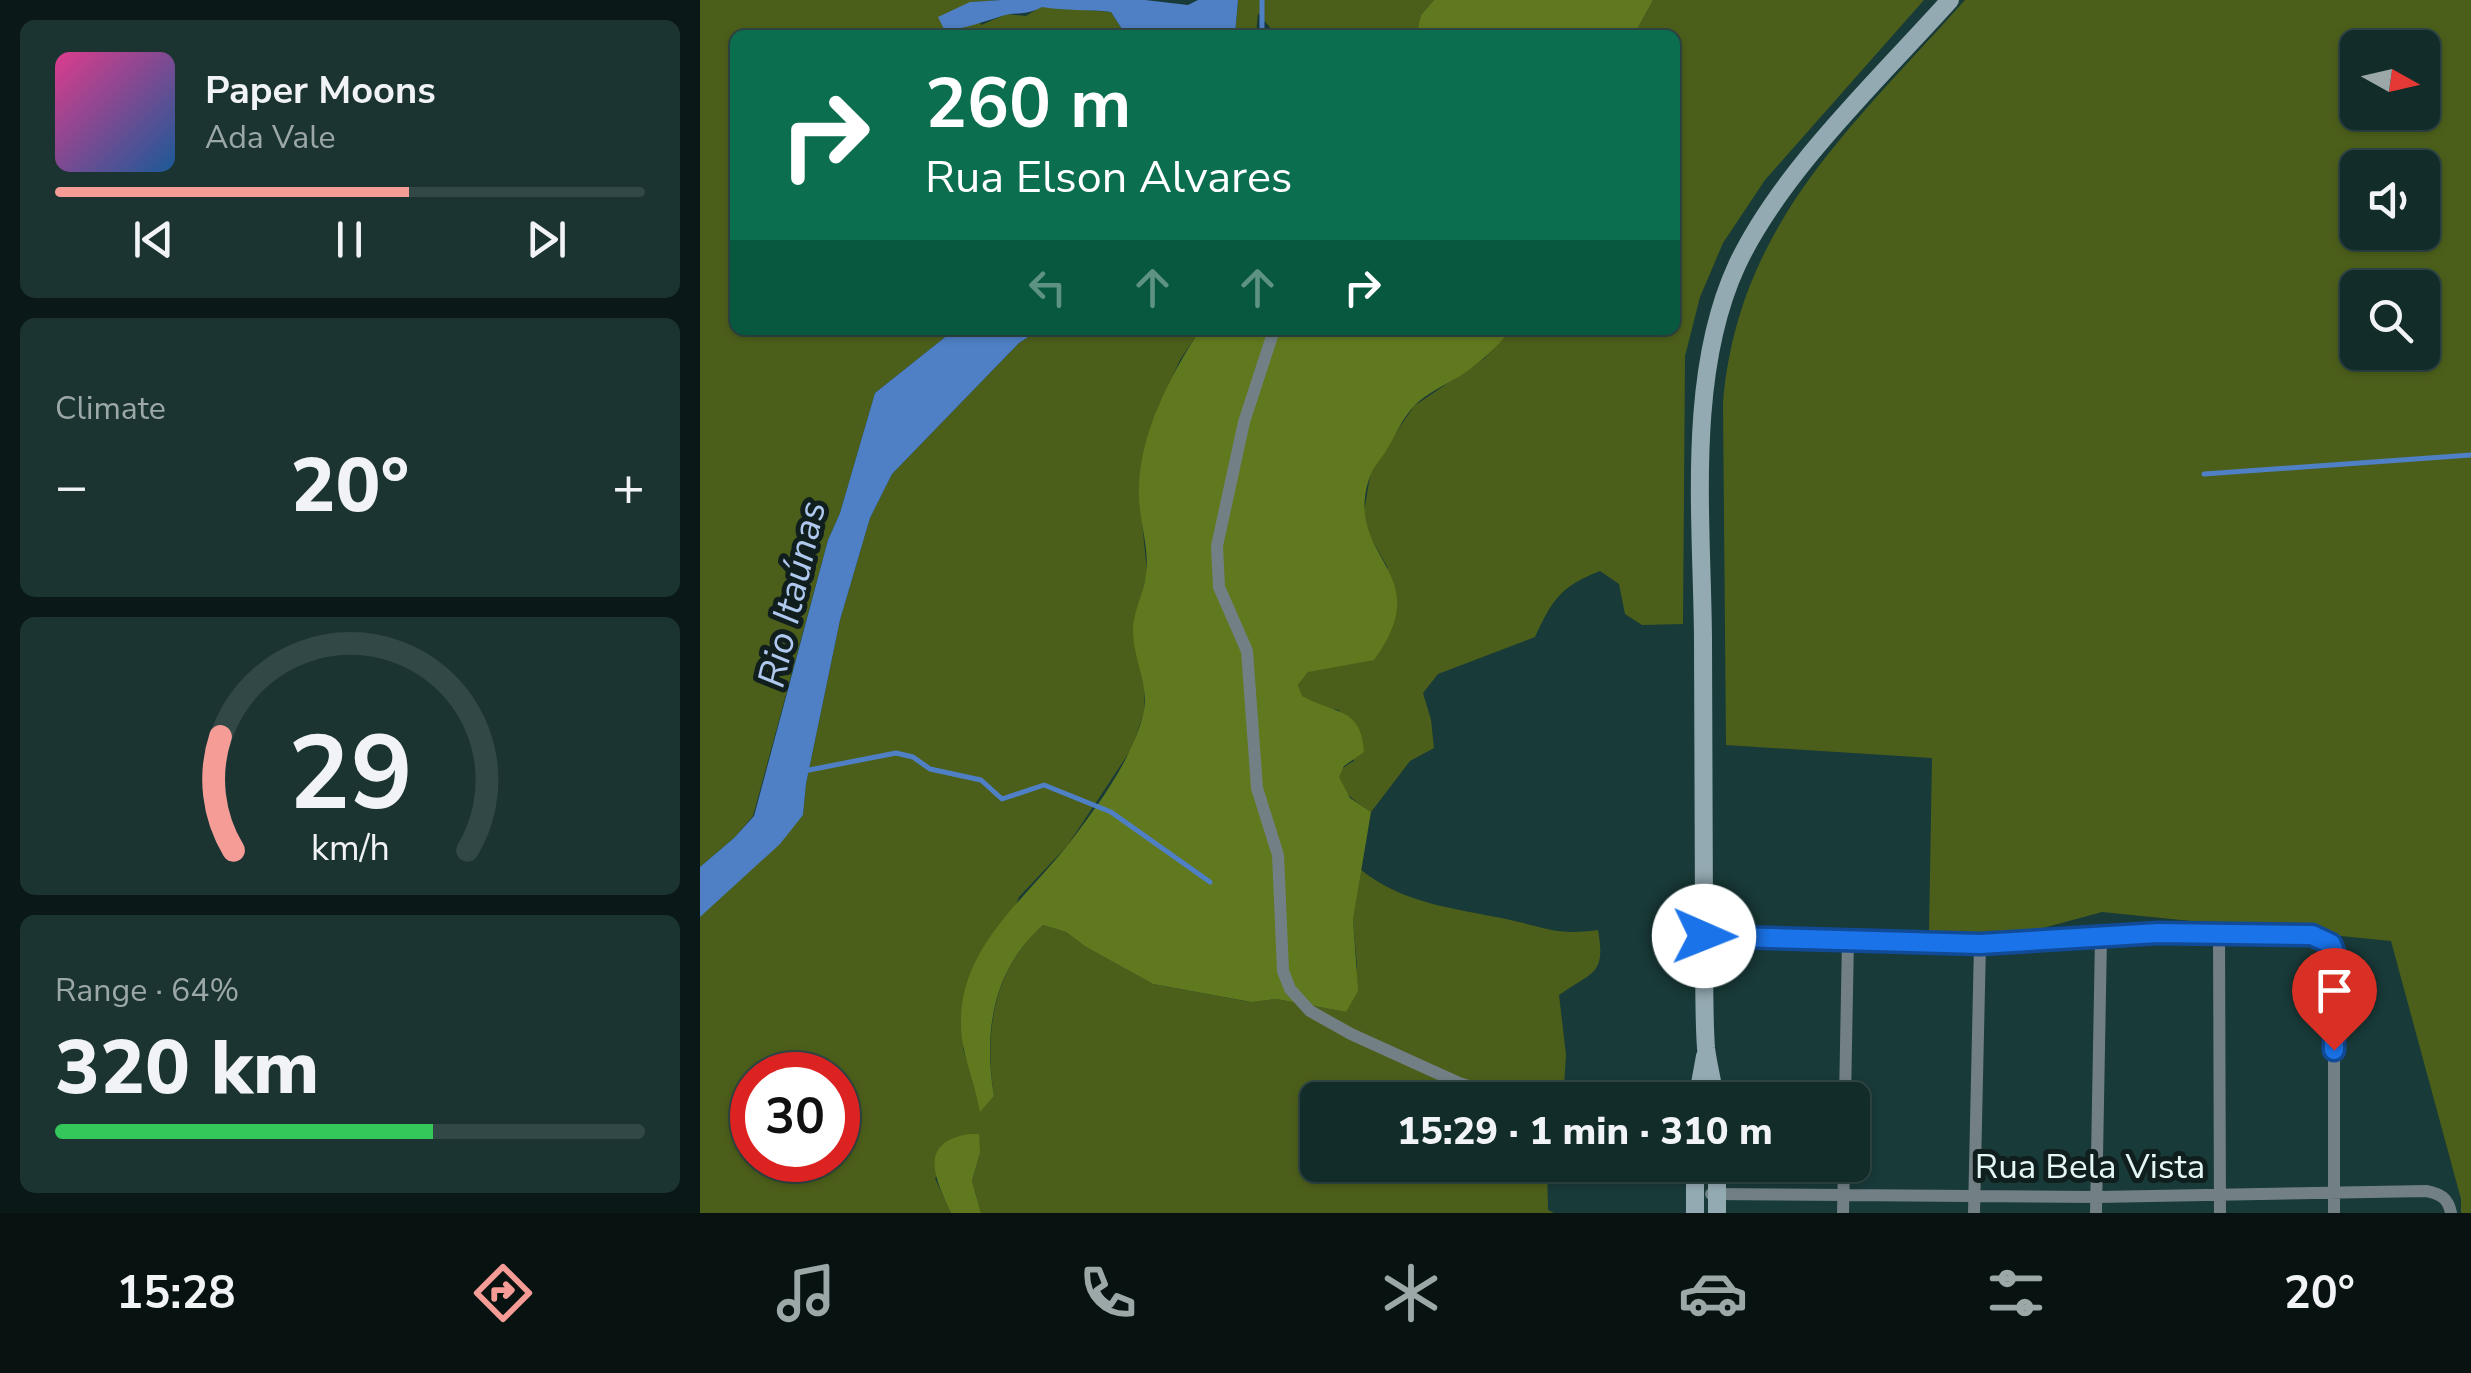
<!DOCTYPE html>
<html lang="en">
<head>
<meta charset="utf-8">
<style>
	:root { --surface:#122c2a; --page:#1b3432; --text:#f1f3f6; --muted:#9ca7a8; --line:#314847; --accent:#f59c96 }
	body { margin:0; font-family:"Nunito Sans",sans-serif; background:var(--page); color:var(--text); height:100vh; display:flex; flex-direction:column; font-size:38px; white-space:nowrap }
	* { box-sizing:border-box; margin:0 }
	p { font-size:32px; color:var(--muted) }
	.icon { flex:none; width:55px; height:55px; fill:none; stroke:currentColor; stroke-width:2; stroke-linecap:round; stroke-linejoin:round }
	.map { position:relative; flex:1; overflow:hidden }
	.sheet { display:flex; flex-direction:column; gap:20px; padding:20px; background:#0a1817; width:700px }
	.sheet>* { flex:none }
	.hud { position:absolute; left:30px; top:30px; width:950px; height:305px; border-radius:15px; box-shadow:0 2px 8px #0004,0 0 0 2px var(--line); background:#0b6e4f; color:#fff; overflow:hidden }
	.needle { width:65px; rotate:98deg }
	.controls { position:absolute; left:1640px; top:30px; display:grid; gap:20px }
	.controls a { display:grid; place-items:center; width:100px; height:100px; border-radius:15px; background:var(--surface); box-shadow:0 2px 8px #0004,0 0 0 2px var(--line); font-size:50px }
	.speed { position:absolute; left:30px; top:1052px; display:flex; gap:20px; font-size:50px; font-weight:700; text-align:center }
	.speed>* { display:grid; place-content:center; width:130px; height:130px; border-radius:50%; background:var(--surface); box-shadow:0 2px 8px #0004,0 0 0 2px var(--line); line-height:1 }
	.speed .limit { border:15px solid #d22; background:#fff; color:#111 }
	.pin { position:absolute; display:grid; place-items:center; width:85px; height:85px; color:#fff; margin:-102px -42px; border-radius:50% 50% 50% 0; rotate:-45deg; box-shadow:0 0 10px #0007 }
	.pin .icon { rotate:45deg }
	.me { position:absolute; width:110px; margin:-55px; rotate:91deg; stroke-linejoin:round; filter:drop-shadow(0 0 8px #0008) }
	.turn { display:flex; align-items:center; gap:35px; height:210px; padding:0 30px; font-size:45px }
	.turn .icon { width:130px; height:130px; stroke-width:2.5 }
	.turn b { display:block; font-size:70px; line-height:85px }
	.lanes { display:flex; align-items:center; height:95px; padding:0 30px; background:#0003; justify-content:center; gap:50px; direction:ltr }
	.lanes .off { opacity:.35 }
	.big { font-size:75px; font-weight:800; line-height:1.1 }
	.sheet .widget { flex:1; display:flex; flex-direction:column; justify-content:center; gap:15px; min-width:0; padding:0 35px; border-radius:15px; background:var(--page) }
	.sheet .dial { align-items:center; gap:0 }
	.dial svg { height:260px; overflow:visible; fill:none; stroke:var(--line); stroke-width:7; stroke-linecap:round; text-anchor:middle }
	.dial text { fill:var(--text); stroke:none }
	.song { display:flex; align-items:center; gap:30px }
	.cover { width:120px; height:120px; border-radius:15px; background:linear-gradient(135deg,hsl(330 70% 55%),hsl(210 70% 35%)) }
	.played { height:10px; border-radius:5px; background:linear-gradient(90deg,var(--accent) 60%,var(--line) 60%) }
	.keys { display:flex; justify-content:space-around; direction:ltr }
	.heat { display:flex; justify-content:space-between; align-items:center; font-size:55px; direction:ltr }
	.charge { height:15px; border-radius:8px; background:linear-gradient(90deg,#34c759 64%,var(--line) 0) }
	.trip { position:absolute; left:600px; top:1082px; width:570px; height:100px; border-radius:15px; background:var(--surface); box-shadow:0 2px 8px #0004,0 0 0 2px var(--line); font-weight:800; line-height:100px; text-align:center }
	.menu { display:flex; height:160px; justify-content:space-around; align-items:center; background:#071211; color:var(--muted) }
	.menu .icon { width:70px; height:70px }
	.menu .on { color:var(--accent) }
	.menu b { font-size:45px; color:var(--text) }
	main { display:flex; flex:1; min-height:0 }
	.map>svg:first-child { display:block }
	.green { fill:#4c5f1a; fill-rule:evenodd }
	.forest { fill:#61791e }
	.water { fill:#4f7fc4 }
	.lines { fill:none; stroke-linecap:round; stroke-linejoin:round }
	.stream { stroke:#4f7fc4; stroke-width:5 }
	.minor { stroke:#727f85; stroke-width:12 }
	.secondary { stroke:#94aab2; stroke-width:18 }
	.route-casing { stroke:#114b97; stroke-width:25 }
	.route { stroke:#1a73e8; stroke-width:18 }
	.labels { text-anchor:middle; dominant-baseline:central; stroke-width:10; stroke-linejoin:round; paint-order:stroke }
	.street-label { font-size:35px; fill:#e4f7f6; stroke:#101e1d }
	.water-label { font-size:38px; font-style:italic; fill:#afc9ee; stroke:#101e1d }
</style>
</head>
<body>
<main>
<section class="sheet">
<div class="widget">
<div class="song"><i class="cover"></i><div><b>Paper Moons</b><p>Ada Vale</p></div></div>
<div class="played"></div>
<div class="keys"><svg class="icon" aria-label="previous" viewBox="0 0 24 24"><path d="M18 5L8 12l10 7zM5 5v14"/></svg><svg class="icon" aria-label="pause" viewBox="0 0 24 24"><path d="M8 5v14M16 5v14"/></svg><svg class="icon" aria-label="next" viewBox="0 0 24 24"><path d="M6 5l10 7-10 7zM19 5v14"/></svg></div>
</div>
<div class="widget"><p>Climate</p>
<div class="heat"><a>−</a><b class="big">20°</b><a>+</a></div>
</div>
<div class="widget dial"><svg viewBox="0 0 100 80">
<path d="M14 69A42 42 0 1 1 86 69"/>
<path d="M14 69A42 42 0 0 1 10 34" stroke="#f59c96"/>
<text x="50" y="56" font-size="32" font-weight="700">29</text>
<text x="50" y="72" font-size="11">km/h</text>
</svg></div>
<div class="widget"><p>Range · 64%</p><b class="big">320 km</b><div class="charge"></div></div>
</section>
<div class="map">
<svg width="1771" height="1213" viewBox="0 0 1771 1213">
	<rect width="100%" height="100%" fill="#183a38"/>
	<path class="green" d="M0,0H301L270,2L281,25L307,14L326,16L342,6L411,12L422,29L467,35H35V330H254L175,393L140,513L128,540L53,816L34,838L0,867Z
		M538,0H734L721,15L716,35H576L558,13L556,35H535Z
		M953,0H1224L1065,180L1023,243L1000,297L985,356L983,624L942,625L925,614L919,584L900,571C861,586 852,600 835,637L738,674L723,693L731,720L734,748L710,761L671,812C653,800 619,778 654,761L639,710L619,706L601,696L598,685L688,568L667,531L664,512L671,470L714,406L785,358L811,330H975V35H934Z
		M1265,0H1771V1213H1761V1199L1691,941L1402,912L1332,931L1229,933L1232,758L1026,745L1023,403C1038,224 1152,127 1265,0ZM1658,48H1722V112H1658ZM1658,168H1722V232H1658ZM1658,288H1722V352H1658Z
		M339,330H500L480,360L458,407L443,457L439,491L447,572L433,632L444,688V712L432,748L403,792L367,846L319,897L263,1048L281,1110L294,1096C284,1031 293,970 343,925L366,932L386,947L453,984L550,1002L576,999L646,1012L657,967L653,919L660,869C703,904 753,908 806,919C844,927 855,936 898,930C906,975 893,971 859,995L866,1055L863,1100H618V1165H847L848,1210L854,1213H281L272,1181L280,1153L235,1178L251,1213H0V917L103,815L106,784L140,620L170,518L192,474L319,343ZM52,1075H138V1160H52Z"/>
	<path class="forest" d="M734,0H953L934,35H716L721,15Z
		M500,330H811C796,348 780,363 760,376C745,385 727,393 715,405C703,417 695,436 686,451C681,459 673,467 670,476C641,560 740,570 674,660L608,672L598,685L602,696C634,714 662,707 664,752L644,766L639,777L650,798L671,812L653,919L658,991L646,1012L576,999L551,1002L453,984L386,947L366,932L343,925C293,970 283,1031 294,1096L280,1112C275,1082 261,1054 261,1023C260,948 324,900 367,846C396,808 431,762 443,715C450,687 434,661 433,633C432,613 444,594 446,574C450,548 438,518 439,491C439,434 470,376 500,330Z
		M270,1134H279L280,1153L272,1181L281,1213H251C235,1178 217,1142 270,1134Z"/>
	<path class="water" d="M301,0H445L488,5L498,0H538L535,35H467L422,29L411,12C388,9 365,11 342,7C322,17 319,11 302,16C283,22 266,28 245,31L238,17L270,2Z
		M254,330H339L319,343L192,474L170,518L140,620L106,784L103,815L80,844L0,917V867L34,838L54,816L128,540L140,513L175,393Z"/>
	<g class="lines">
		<path class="stream" d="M562,35V0
			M1504,474L1771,455
			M104,771L196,753L213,757L230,769L281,780L302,799L344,785L411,812L510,882"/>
		<path class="minor" d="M574,330L544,422L517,546L519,587L547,651L557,788L578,855L583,971L590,989L610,1011L651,1034L759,1083L813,1100
			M1519,934L1520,1213
			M1004,936L1280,944L1458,933L1623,938L1631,944L1634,951V1213
			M1145,1100L1148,938
			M1011,1194L1397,1197L1726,1191C1741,1194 1748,1198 1751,1213
			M1143,1213L1144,1165
			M1274,1213L1280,944
			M1396,1213L1401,937"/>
		<path class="secondary" d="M997,1100L1005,1056
			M1015,1100C1013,1082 1008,1065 1006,1048C1003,1005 1005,962 1004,919C1003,825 1003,732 1003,639C1002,519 986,375 1037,265C1081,171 1181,77 1250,0
			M1017,1165V1213
			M995,1213V1165"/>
	</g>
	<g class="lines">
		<defs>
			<path id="route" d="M1004,936L1280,944L1458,933L1612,935L1631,944L1634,952V1050"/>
		</defs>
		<use href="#route" class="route-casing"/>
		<use href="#route" class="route"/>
	</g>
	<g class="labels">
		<g class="street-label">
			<text x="1390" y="1166">Rua Bela Vista</text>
		</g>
		<g class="water-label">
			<text transform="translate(92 594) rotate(-77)">Rio Itaúnas</text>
		</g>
	</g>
</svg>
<div class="controls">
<a><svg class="needle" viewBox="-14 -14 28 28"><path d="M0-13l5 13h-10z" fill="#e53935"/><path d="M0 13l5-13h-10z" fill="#9ca7a8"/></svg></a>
<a><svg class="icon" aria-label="sound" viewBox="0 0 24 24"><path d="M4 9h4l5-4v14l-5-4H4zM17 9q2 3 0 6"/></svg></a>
<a><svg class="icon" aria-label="search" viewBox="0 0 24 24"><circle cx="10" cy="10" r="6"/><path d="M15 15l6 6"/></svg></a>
</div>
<div class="speed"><div class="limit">30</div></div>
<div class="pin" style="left:1634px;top:1050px;background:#d93025"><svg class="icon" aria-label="arrive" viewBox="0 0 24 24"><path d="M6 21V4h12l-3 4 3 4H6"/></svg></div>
<svg class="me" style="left:1004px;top:936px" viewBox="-20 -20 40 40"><circle r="19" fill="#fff"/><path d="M0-13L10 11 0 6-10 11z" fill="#1a73e8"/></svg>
<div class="trip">15:29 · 1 min · 310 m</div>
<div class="hud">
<div class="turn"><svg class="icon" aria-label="right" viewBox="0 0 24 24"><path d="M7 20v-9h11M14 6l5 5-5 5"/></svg><div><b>260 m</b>Rua Elson Alvares</div></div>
<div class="lanes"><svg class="icon off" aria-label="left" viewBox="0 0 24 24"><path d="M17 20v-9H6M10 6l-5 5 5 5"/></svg><svg class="icon off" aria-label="ahead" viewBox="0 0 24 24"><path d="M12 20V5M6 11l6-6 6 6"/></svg><svg class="icon off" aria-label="ahead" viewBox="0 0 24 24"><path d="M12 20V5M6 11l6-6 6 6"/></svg><svg class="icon" aria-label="right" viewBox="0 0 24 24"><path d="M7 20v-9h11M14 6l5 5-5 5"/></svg></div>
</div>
</div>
</main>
<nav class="menu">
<b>15:28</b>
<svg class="icon on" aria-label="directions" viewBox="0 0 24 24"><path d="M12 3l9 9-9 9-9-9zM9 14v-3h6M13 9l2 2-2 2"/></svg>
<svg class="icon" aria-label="music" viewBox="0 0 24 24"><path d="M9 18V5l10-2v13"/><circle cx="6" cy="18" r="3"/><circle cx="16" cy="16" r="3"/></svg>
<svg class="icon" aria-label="phone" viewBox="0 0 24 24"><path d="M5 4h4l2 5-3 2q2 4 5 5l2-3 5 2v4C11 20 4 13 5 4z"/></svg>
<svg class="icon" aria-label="climate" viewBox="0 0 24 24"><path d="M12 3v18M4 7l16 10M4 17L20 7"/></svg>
<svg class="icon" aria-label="car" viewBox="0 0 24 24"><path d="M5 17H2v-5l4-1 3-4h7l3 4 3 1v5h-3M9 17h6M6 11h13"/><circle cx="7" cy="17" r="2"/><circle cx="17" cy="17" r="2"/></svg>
<svg class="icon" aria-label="filters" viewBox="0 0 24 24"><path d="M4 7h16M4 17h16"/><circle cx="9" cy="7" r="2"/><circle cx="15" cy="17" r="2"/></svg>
<b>20°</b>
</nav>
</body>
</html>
